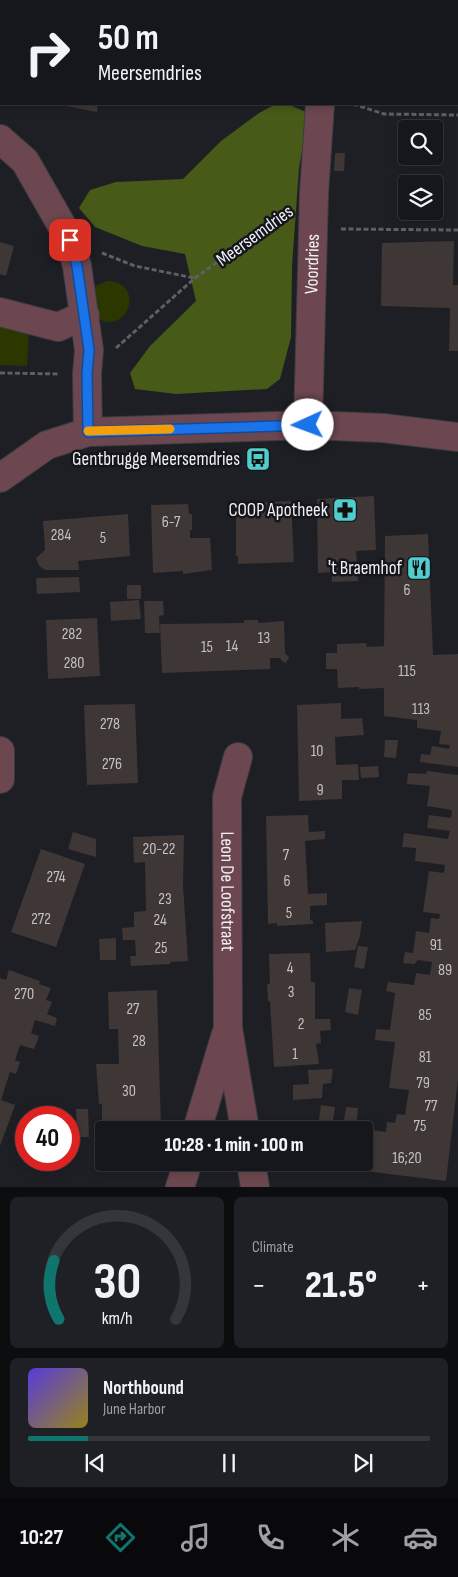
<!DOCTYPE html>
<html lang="en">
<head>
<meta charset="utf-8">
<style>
	:root { --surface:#16171c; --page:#1f2025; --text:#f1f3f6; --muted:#9e9fa3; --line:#35363b; --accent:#0f766e }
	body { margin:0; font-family:"Sofia Sans Condensed",sans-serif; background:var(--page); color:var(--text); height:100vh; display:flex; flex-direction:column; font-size:19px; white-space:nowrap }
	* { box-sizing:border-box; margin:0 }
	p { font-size:16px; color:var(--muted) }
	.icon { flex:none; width:28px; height:28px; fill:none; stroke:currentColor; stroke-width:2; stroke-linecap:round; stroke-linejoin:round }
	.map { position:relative; height:1187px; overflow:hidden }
	.details { display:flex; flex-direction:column; gap:10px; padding:10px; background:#0c0d0f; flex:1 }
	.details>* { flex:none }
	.top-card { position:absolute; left:0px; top:0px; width:459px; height:105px; box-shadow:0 2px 8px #0003,0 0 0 1px var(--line); background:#16171c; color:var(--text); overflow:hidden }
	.fabs { position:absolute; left:398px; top:120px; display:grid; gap:10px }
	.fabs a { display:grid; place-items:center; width:45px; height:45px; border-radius:5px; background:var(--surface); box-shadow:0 2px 8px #0003,0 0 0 1px var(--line); font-size:25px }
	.speed { position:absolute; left:15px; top:1106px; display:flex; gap:10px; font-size:25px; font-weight:700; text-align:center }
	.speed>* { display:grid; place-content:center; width:65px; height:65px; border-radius:50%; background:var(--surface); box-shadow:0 2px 8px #0003,0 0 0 1px var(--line); line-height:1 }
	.speed .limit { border:8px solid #d22; background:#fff; color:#111 }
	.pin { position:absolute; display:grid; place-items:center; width:42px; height:42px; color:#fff; margin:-21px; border-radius:10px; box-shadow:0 2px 8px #0006 }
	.me { position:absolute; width:55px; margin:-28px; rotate:268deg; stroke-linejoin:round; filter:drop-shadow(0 0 4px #0008) }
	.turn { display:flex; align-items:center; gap:18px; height:105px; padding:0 15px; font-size:22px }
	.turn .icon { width:65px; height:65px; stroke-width:2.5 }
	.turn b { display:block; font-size:35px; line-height:42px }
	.big { font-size:38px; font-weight:800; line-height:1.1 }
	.details .card { flex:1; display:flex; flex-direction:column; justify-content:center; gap:8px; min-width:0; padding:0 18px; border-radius:8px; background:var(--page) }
	.details .dial { align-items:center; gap:0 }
	.dial svg { height:130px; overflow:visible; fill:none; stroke:var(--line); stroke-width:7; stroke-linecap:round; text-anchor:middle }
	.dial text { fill:var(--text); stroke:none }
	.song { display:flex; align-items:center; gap:15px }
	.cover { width:60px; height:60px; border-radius:8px; background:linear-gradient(135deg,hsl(250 70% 55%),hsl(50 70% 35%)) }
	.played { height:5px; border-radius:2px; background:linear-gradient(90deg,var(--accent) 15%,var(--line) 15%) }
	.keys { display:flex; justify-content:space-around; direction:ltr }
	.heat { display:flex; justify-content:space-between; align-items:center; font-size:28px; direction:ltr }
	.details .tiles { flex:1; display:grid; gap:10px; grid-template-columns:1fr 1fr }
	.card:last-child { grid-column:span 2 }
	.trip { position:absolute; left:95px; top:1121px; width:278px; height:50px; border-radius:5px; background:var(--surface); box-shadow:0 2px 8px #0003,0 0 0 1px var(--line); font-weight:800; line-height:50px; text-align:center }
	.tab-bar { display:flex; height:80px; justify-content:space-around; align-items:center; background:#09090b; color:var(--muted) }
	.tab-bar .icon { width:35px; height:35px }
	.tab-bar .active { color:var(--accent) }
	.tab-bar b { font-size:22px; color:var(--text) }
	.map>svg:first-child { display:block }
	.green { fill:#2a3800 }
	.forest { fill:#475a17 }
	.building { fill:#3f3636 }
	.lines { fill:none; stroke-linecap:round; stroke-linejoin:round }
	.minor-casing { stroke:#3b3c42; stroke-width:30 }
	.path { stroke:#5e5f64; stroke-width:3; stroke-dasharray:5 2.5; stroke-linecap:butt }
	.minor { stroke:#6c4750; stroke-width:28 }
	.route-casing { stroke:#114b97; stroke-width:12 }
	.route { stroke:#1a73e8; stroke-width:9 }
	.slow { stroke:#f59e0b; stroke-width:9 }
	.labels { text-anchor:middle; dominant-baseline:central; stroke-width:5; stroke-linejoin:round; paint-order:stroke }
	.number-label { font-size:16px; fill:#c3c1c4 }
	.street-label { font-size:19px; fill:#efeff4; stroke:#15151c }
	.poi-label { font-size:19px; fill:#efeff4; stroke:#15151c; text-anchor:end }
</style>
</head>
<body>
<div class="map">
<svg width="458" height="1187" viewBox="0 0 458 1187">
	<rect width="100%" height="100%" fill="#1e1f25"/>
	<path class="green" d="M107,281C145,281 130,335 98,319L91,291L96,286Z
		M0,327L29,328L27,366L0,365Z"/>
	<path class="forest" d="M276,104H287L306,112L304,140L299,168L292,266L291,337L280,379L267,389L176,394L135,389L130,373L150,346L196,301L185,254L142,246L95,227L79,208L90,190L116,182L183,179L221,141L259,113Z"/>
	<path class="building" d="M56,104H98L97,112Z
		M335,153H345L344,171H334Z
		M454,241L453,285H458V351H449L450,308L381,306L382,243Z
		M0,242L14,246L6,276L0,274Z
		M374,496L376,550L356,551L358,581L332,582V572L318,573L317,499Z
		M291,501L294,562L238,564V556H236V504Z
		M188,504L189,514H192V530H190V538H210L212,570L183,574V571L153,573L151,505Z
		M128,514L130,556L78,561L79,570H45L39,566L36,558L45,550L43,521Z
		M428,534L433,655L458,654V767L420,762L421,754L430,755L432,746L449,749L450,745L439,744L441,731L417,728V720L384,716V688L359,689V687L338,688L337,669H326V653H337V644L366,643L367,647L384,646L385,536Z
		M79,577L80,592L37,594L36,578Z
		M127,585H141V599H127Z
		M139,600L141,619L111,621L110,602Z
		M144,601H163L164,615L159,616L160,633H145Z
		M97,618L100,676L48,679L46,620Z
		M244,620H258V623L284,621L285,653L289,657L286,663L282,661L280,658H270V669L162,673L160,624L244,623Z
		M341,703V719L362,718L364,735L335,737L336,765L358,764L359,780H342V799L299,801L297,705Z
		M135,704L138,783L87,785L84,705Z
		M385,740H398L396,758L384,757Z
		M378,766L379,777L361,778L360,767Z
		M427,771L458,775V1079L446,1181L308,1164L364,1162V1129L386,1132L387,1122L395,1123L397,1114L405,1115L409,1090L389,1088L395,1042L375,1040L376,1029L390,1030L395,993L386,991L388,982L414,985L416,973L430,975L432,962L418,960L414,964L403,963L405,952L413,953L416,931L429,933L431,918L439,919L440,914L423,912L429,871L444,873L445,865L415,861L416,848L402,847L404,833L448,839L450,831L427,828L429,815L451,818L452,810L427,806L430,786L407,784L408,773L426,774Z
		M308,815L309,832L325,831V839L305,841L308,894L327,893V905L310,906V920L313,921V924L277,926V923L268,924L266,816Z
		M73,832L96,839V857L68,849Z
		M184,835L183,885L188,961L170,962V964L131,966L130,956H136L135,940H123L122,928L134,927V912L146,911L145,862L134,863L133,837Z
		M41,849L85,864L56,947L11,932Z
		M362,921L360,936L355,950L326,952L325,923Z
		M116,938V960H100L99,939Z
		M358,946L368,947L364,969L354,967Z
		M310,953L311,982H315V1019H330L331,1030L320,1031L321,1043L316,1044L319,1064L274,1067L270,1001H268L267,984H270L269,954Z
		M9,970L40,981L39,984L51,988L46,1000L52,1002L47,1014L57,1018L55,1026L35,1020L31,1033L39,1036L34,1049L20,1045L15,1060L20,1062L16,1074L10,1072L1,1100L15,1105L0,1146V978L6,980Z
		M349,988L362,990L358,1015L345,1012Z
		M157,990L161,1130H102V1104H99L96,1064H119L118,1029H109L108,992Z
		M333,1069L331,1083L323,1084L322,1098L293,1100V1085L309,1084L308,1070Z
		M321,1105L335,1107L332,1126L343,1128L346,1107L358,1108L356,1130H289L290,1123L318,1126Z
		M76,1109H88L89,1137H77Z"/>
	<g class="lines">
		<defs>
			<g id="minor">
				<path d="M323,1V0"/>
				<path d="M0,139L25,161L70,240L77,266L89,350L87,374L88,432"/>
				<path d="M0,312L58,327L85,315"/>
				<path id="s1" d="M308,425L314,193L320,104"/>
				<path d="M0,478L47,445L88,432L308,425L383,428L458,437"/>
				<path d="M0,751V779"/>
				<path id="s2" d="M238,757L227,797L228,1028L245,1130"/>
				<path d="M197,1130L226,1034"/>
				<path d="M251,1162L255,1187"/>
				<path d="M180,1187L188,1162"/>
			</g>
		</defs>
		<use href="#minor" class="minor-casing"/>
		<path class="path" d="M353,104L384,114L458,115
			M341,229L458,230
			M102,253L135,266L194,278
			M116,348L195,278L285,214
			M0,373L60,374"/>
		<use href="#minor" class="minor"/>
	</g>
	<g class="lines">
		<defs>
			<path id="route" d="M70,240L77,266L89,350L87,374L88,432L308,425"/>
		</defs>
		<use href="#route" class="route-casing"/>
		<use href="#route" class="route"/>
		<path class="slow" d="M88,431L170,429"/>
	</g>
	<defs>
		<symbol id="bus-square" viewBox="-11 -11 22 22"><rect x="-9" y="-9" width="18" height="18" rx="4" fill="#52cdce" stroke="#15151c"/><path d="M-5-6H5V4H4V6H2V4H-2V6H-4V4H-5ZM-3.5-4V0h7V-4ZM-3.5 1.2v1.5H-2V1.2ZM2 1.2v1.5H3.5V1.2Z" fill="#111"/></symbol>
		<symbol id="pharmacy-square" viewBox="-11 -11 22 22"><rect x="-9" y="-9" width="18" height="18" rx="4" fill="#52cdce" stroke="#15151c"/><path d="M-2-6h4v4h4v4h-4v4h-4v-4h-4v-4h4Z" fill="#111"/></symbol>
		<symbol id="restaurant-square" viewBox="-11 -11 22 22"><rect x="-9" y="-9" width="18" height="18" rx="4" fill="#52cdce" stroke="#15151c"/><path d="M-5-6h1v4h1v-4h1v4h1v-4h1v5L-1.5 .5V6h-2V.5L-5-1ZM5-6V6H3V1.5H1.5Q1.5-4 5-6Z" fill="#111"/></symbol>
	</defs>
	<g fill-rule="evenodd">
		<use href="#bus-square" x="244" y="445" width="28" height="28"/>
		<use href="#pharmacy-square" x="331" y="496" width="28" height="28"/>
		<use href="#restaurant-square" x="405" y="554" width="28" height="28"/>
	</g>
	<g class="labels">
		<g class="number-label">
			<text x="171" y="522">6-7</text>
			<text x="61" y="535">284</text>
			<text x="103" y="538">5</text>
			<text x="407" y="590">6</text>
			<text x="72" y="634">282</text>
			<text x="264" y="638">13</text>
			<text x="232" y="646">14</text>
			<text x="207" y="647">15</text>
			<text x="74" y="663">280</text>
			<text x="407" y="671">115</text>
			<text x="421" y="709">113</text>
			<text x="110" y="724">278</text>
			<text x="317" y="751">10</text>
			<text x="112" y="764">276</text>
			<text x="320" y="790">9</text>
			<text x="159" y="849">20-22</text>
			<text x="286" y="855">7</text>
			<text x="56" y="877">274</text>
			<text x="287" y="881">6</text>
			<text x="165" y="899">23</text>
			<text x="289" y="913">5</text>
			<text x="41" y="919">272</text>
			<text x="160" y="920">24</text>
			<text x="436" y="945">91</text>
			<text x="161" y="948">25</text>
			<text x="290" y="968">4</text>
			<text x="445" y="970">89</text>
			<text x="291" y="992">3</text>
			<text x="24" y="994">270</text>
			<text x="133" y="1009">27</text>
			<text x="425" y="1015">85</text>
			<text x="301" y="1024">2</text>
			<text x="139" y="1041">28</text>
			<text x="295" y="1054">1</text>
			<text x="425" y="1057">81</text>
			<text x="423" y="1083">79</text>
			<text x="129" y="1091">30</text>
			<text x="431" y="1106">77</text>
			<text x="420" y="1126">75</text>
			<text x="407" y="1158">16;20</text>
		</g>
		<g class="street-label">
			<text transform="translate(255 236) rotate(-36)">Meersemdries</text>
			<text stroke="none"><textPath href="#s1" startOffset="161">Voordries</textPath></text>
			<text stroke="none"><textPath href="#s2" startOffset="136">Leon De Loofstraat</textPath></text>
		</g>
		<g class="poi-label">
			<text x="240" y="459">Gentbrugge Meersemdries</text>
			<text x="328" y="510">COOP Apotheek</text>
			<text x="402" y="568">'t Braemhof</text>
		</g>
	</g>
</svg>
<div class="fabs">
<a><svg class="icon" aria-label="search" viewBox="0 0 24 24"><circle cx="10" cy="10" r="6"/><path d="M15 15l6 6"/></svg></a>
<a><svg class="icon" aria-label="layers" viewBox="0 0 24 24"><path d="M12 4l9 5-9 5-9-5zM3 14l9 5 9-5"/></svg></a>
</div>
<div class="speed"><div class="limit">40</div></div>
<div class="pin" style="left:70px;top:240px;background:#d93025"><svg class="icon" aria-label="arrive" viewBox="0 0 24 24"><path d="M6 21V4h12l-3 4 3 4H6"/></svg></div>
<svg class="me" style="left:308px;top:425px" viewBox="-20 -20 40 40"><circle r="19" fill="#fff"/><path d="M0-13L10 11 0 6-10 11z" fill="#1a73e8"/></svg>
<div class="trip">10:28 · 1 min · 100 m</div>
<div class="top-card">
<div class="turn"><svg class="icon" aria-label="right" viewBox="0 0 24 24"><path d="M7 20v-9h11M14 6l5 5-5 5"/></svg><div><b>50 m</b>Meersemdries</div></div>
</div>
</div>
<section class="details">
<div class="tiles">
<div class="card dial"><svg viewBox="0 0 100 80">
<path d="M14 69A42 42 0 1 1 86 69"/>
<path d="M14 69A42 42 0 0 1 11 33" stroke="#0f766e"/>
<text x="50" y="56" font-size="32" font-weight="700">30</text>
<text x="50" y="72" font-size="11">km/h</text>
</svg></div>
<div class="card"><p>Climate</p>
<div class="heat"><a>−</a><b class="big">21.5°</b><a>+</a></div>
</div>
<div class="card">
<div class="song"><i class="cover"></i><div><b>Northbound</b><p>June Harbor</p></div></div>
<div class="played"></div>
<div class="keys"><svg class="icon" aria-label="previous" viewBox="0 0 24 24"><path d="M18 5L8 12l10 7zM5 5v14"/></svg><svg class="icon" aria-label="pause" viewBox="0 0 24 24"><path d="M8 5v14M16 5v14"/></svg><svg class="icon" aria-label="next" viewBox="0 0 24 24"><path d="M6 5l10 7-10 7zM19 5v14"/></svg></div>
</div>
</div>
</section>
<nav class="tab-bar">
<b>10:27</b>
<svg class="icon active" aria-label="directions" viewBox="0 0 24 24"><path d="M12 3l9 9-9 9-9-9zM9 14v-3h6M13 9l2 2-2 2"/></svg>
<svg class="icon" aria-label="music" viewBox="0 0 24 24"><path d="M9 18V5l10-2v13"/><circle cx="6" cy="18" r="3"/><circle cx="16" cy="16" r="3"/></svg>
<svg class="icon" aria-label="phone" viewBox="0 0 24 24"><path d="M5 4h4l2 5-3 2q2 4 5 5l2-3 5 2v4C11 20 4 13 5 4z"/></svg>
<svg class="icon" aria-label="climate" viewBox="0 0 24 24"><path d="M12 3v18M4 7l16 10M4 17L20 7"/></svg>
<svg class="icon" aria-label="car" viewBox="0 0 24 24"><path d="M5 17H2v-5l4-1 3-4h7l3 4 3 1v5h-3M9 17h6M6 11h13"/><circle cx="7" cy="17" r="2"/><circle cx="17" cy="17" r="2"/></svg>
</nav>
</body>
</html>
